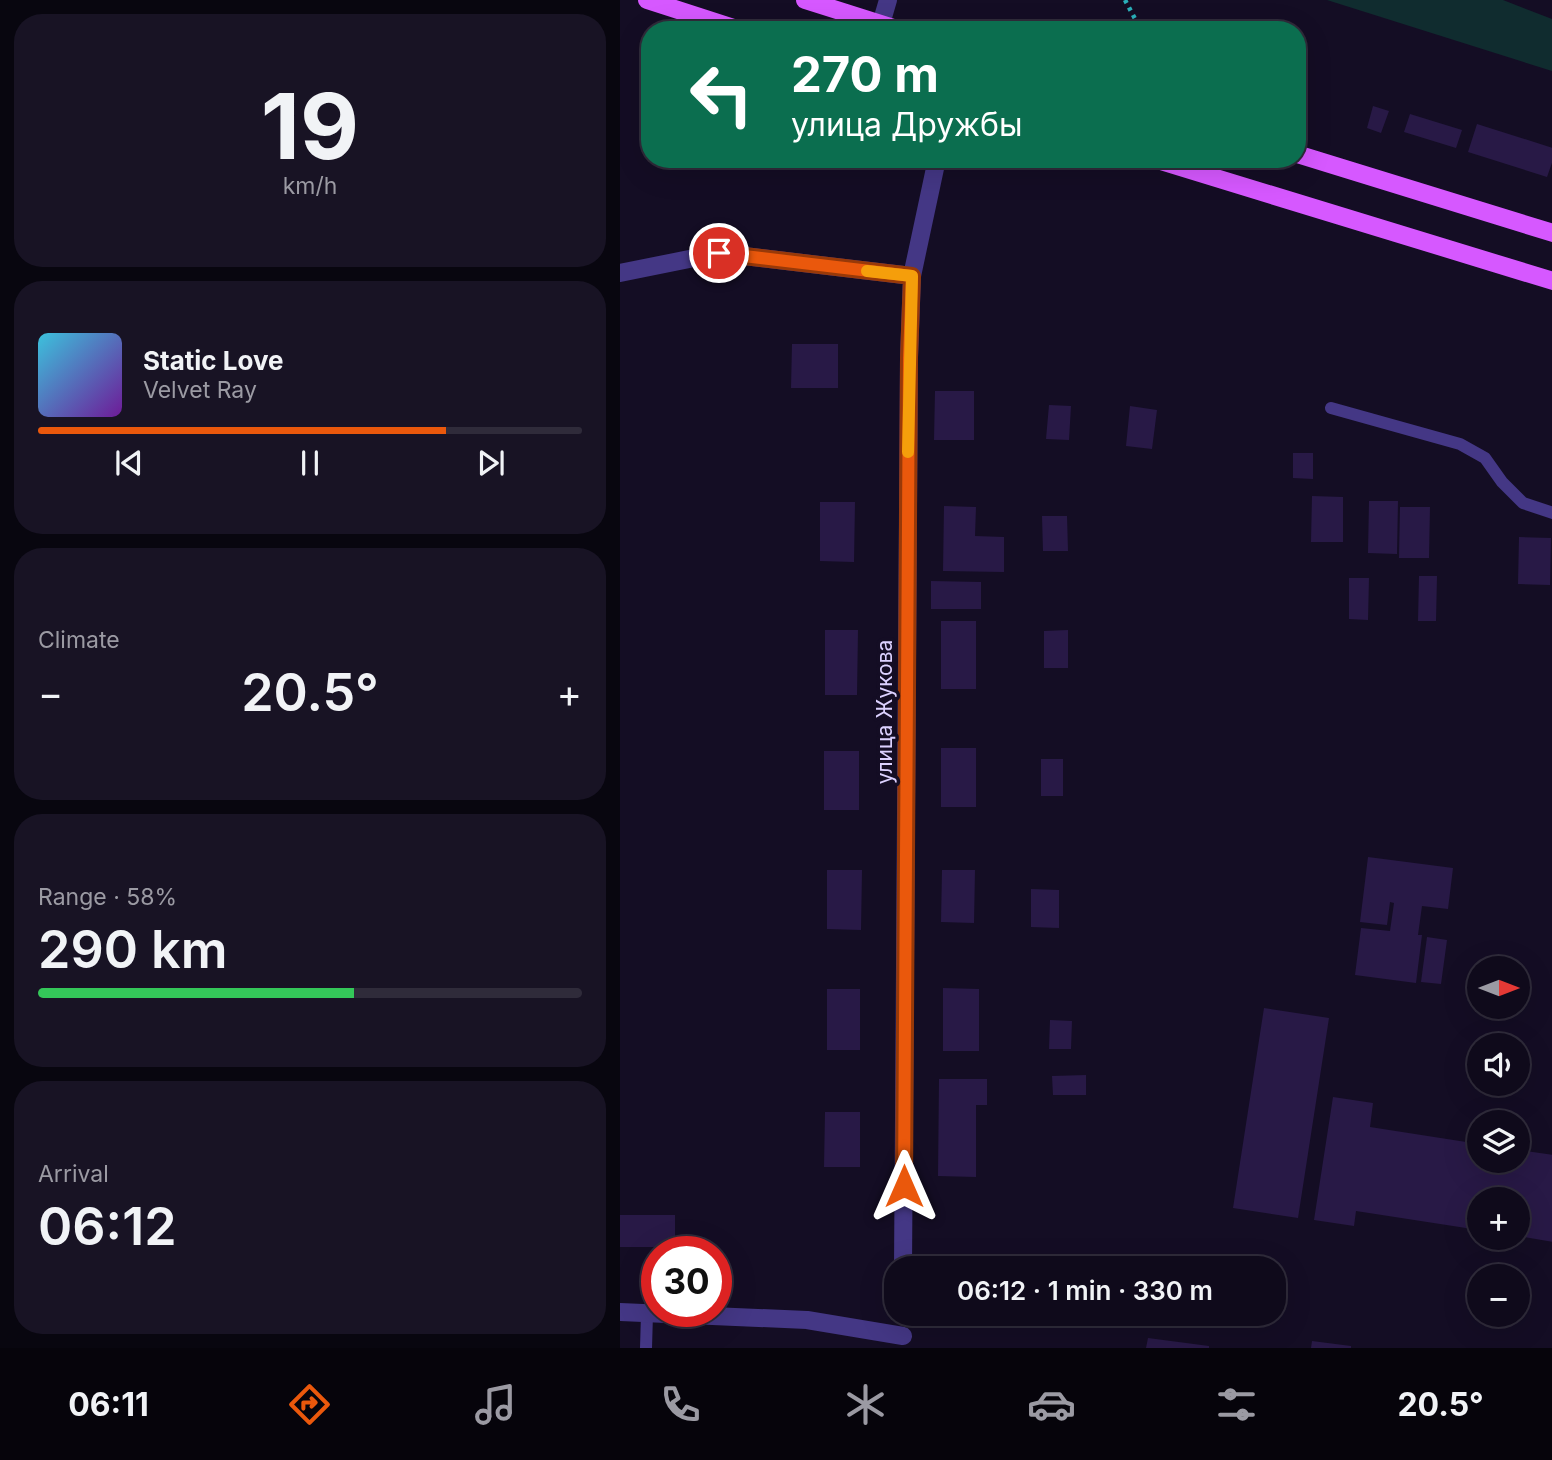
<!DOCTYPE html>
<html lang="en">
<head>
<meta charset="utf-8">
<style>
	:root { --surface:#0f0a1b; --page:#181324; --text:#f1f3f6; --muted:#9b9aa3; --line:#2f2b3a; --accent:#ea580c }
	body { margin:0; font-family:Inter,sans-serif; background:var(--page); color:var(--text); height:100vh; display:flex; flex-direction:column; font-size:26px; white-space:nowrap }
	* { box-sizing:border-box; margin:0 }
	p { font-size:23px; color:var(--muted) }
	.icon { flex:none; width:38px; height:38px; fill:none; stroke:currentColor; stroke-width:2; stroke-linecap:round; stroke-linejoin:round }
	.map { position:relative; flex:1; overflow:hidden }
	.panel { display:flex; flex-direction:column; gap:14px; padding:14px; background:#08060f; width:620px }
	.panel>* { flex:none }
	.banner { position:absolute; left:21px; top:21px; width:665px; height:147px; border-radius:28px; box-shadow:0 7px 28px #0002,0 0 0 2px var(--line); background:#0b6e4f; color:#fff; overflow:hidden }
	.needle { width:46px; rotate:90deg }
	.controls { position:absolute; left:847px; top:956px; display:grid; gap:14px }
	.controls a { display:grid; place-items:center; width:63px; height:63px; border-radius:50%; background:var(--surface); box-shadow:0 7px 28px #0002,0 0 0 2px var(--line); font-size:35px }
	.speed { position:absolute; left:21px; top:1236px; display:flex; gap:14px; font-size:35px; font-weight:700; text-align:center }
	.speed>* { display:grid; place-content:center; width:91px; height:91px; border-radius:50%; background:var(--surface); box-shadow:0 7px 28px #0002,0 0 0 2px var(--line); line-height:1 }
	.speed .limit { border:10px solid #d22; background:#fff; color:#111 }
	.pin { position:absolute; display:grid; place-items:center; width:60px; height:60px; color:#fff; margin:-30px; border:4px solid #fff; border-radius:50%; box-shadow:0 2px 7px #0007 }
	.me { position:absolute; width:77px; margin:-38px; rotate:0deg; stroke-linejoin:round; filter:drop-shadow(0 0 5px #0008) }
	.turn { display:flex; align-items:center; gap:24px; height:147px; padding:0 35px; font-size:32px }
	.turn .icon { width:91px; height:91px; stroke-width:2.5 }
	.turn b { display:block; font-size:49px; line-height:60px }
	.big { font-size:52px; font-weight:600; line-height:1.1 }
	.panel .card { flex:1; display:flex; flex-direction:column; justify-content:center; gap:10px; min-width:0; padding:0 24px; border-radius:28px; background:var(--page) }
	.panel .dial { align-items:center; gap:0 }
	.dial b { font-size:91px; line-height:1 }
	.song { display:flex; align-items:center; gap:21px }
	.cover { width:84px; height:84px; border-radius:10px; background:linear-gradient(135deg,hsl(190 70% 55%),hsl(280 70% 35%)) }
	.played { height:7px; border-radius:4px; background:linear-gradient(90deg,var(--accent) 75%,var(--line) 75%) }
	.keys { display:flex; justify-content:space-around; direction:ltr }
	.heat { display:flex; justify-content:space-between; align-items:center; font-size:38px; direction:ltr }
	.charge { height:10px; border-radius:5px; background:linear-gradient(90deg,#34c759 58%,var(--line) 0) }
	.trip { position:absolute; left:264px; top:1256px; width:402px; height:70px; border-radius:28px; background:var(--surface); box-shadow:0 7px 28px #0002,0 0 0 2px var(--line); font-weight:600; line-height:70px; text-align:center }
	.dock { display:flex; height:112px; justify-content:space-around; align-items:center; background:#06040b; color:var(--muted) }
	.dock .icon { width:49px; height:49px }
	.dock .active { color:var(--accent) }
	.dock b { font-size:32px; color:var(--text) }
	main { display:flex; flex:1; min-height:0 }
	.map>svg:first-child { display:block }
	.green { fill:#102c2f }
	.building { fill:#281946 }
	.lines { fill:none; stroke-linecap:round; stroke-linejoin:round }
	.path { stroke:#2ab0ba; stroke-width:4.5; stroke-dasharray:3.5 5; stroke-linecap:butt }
	.service { stroke:#443785; stroke-width:12 }
	.minor { stroke:#443785; stroke-width:18 }
	.primary { stroke:#d658ff; stroke-width:18 }
	.route-casing { stroke:#983908; stroke-width:18 }
	.route { stroke:#ea580c; stroke-width:12 }
	.slow { stroke:#f59e0b; stroke-width:12 }
	.labels { text-anchor:middle; dominant-baseline:central; stroke-width:7; stroke-linejoin:round; paint-order:stroke }
	.street-label { font-size:21px; fill:#dcd1ff; stroke:#140d24 }
</style>
</head>
<body>
<main>
<section class="panel">
<div class="card dial"><b>19</b><p>km/h</p></div>
<div class="card">
<div class="song"><i class="cover"></i><div><b>Static Love</b><p>Velvet Ray</p></div></div>
<div class="played"></div>
<div class="keys"><svg class="icon" aria-label="previous" viewBox="0 0 24 24"><path d="M18 5L8 12l10 7zM5 5v14"/></svg><svg class="icon" aria-label="pause" viewBox="0 0 24 24"><path d="M8 5v14M16 5v14"/></svg><svg class="icon" aria-label="next" viewBox="0 0 24 24"><path d="M6 5l10 7-10 7zM19 5v14"/></svg></div>
</div>
<div class="card"><p>Climate</p>
<div class="heat"><a>−</a><b class="big">20.5°</b><a>+</a></div>
</div>
<div class="card"><p>Range · 58%</p><b class="big">290 km</b><div class="charge"></div></div>
<div class="card"><p>Arrival</p><b class="big">06:12</b></div>
</section>
<div class="map">
<svg width="933" height="1348" viewBox="0 0 933 1348">
	<rect width="100%" height="100%" fill="#140d24"/>
	<path class="green" d="M707,0H883L932,19V71Z"/>
	<path class="building" d="M647,20L661,25L659,30H644Z
		M753,106L769,111L761,133L747,128Z
		M790,114L842,130L836,148L784,132Z
		M857,124L933,148V160L927,177L848,152Z
		M172,344H218V388H171Z
		M315,391H354V440H314Z
		M429,405L451,406L449,440L426,439Z
		M510,406L537,410L532,449L506,446Z
		M673,453H693V479L673,478Z
		M692,496L723,497V542H691Z
		M749,501H778L777,554L748,553Z
		M200,502H235L234,562L200,561Z
		M324,506L356,507L355,536L384,537V572L323,571Z
		M780,507H810L809,558H779Z
		M422,516H447L448,551H423Z
		M899,537L931,538L930,585L898,584Z
		M799,576H817L816,621H798Z
		M729,578H749L748,620L729,619Z
		M311,581L361,582V609H311Z
		M321,621H356V689H321Z
		M205,630H238L237,695H205Z
		M448,630V668H424V631Z
		M321,748H356V807H321Z
		M204,751H239V810H204Z
		M421,759H443V796H421Z
		M748,857L833,868L828,909L802,906L798,935H802L796,983L735,975L741,928L770,931L774,903L770,902L767,925L740,922Z
		M207,870H242L241,930L207,929Z
		M322,870H355L354,923L321,922Z
		M411,889L439,890V928L411,927Z
		M807,937L827,940L821,984L801,982Z
		M323,988L359,989V1051H323Z
		M207,989H240V1050H207Z
		M644,1008L709,1018L678,1218L613,1208Z
		M430,1020L452,1021L451,1049H429Z
		M466,1075V1095H433L432,1076Z
		M319,1079H367V1105H356V1177L318,1176Z
		M713,1097L753,1103L750,1127L859,1144V1160H898V1150L933,1155V1242L898,1236V1199H859V1230L736,1211L734,1226L694,1220Z
		M205,1112H240V1167H204Z
		M0,1215H55V1247H0Z
		M528,1338L589,1346V1348H526Z
		M692,1341L731,1346V1348H691Z"/>
	<g class="lines">
		<path class="path" d="M505,0L521,30"/>
		<path class="service" d="M711,408L840,444L865,458L882,482L903,503L933,513
			M26,1348L27,1314"/>
		<path class="minor" d="M261,24L268,0
			M0,273L99,253L292,276
			M283,1269L289,357L292,276L317,159
			M0,1312L187,1320L283,1336"/>
		<path class="primary" d="M27,0L120,30
			M185,0L280,30
			M677,154L933,233
			M534,159L933,281"/>
	</g>
	<g class="lines">
		<defs>
			<path id="route" d="M99,253L292,276L289,358L284,1186"/>
		</defs>
		<use href="#route" class="route-casing"/>
		<use href="#route" class="route"/>
		<path class="slow" d="M247,271L292,276L288,452"/>
	</g>
	<g class="labels">
		<g class="street-label">
			<text transform="translate(264 712) rotate(-90)">улица Жукова</text>
		</g>
	</g>
</svg>
<div class="controls">
<a><svg class="needle" viewBox="-14 -14 28 28"><path d="M0-13l5 13h-10z" fill="#e53935"/><path d="M0 13l5-13h-10z" fill="#9b9aa3"/></svg></a>
<a><svg class="icon" aria-label="sound" viewBox="0 0 24 24"><path d="M4 9h4l5-4v14l-5-4H4zM17 9q2 3 0 6"/></svg></a>
<a><svg class="icon" aria-label="layers" viewBox="0 0 24 24"><path d="M12 4l9 5-9 5-9-5zM3 14l9 5 9-5"/></svg></a>
<a>+</a>
<a>−</a>
</div>
<div class="speed"><div class="limit">30</div></div>
<div class="pin" style="left:99px;top:253px;background:#d93025"><svg class="icon" aria-label="arrive" viewBox="0 0 24 24"><path d="M6 21V4h12l-3 4 3 4H6"/></svg></div>
<svg class="me" style="left:284px;top:1186px" viewBox="-20 -20 40 40"><path d="M0-17L14 15 0 8-14 15z" fill="#ea580c" stroke="#fff" stroke-width="4"/></svg>
<div class="trip">06:12 · 1 min · 330 m</div>
<div class="banner">
<div class="turn"><svg class="icon" aria-label="left" viewBox="0 0 24 24"><path d="M17 20v-9H6M10 6l-5 5 5 5"/></svg><div><b>270 m</b>улица Дружбы</div></div>
</div>
</div>
</main>
<nav class="dock">
<b>06:11</b>
<svg class="icon active" aria-label="directions" viewBox="0 0 24 24"><path d="M12 3l9 9-9 9-9-9zM9 14v-3h6M13 9l2 2-2 2"/></svg>
<svg class="icon" aria-label="music" viewBox="0 0 24 24"><path d="M9 18V5l10-2v13"/><circle cx="6" cy="18" r="3"/><circle cx="16" cy="16" r="3"/></svg>
<svg class="icon" aria-label="phone" viewBox="0 0 24 24"><path d="M5 4h4l2 5-3 2q2 4 5 5l2-3 5 2v4C11 20 4 13 5 4z"/></svg>
<svg class="icon" aria-label="climate" viewBox="0 0 24 24"><path d="M12 3v18M4 7l16 10M4 17L20 7"/></svg>
<svg class="icon" aria-label="car" viewBox="0 0 24 24"><path d="M5 17H2v-5l4-1 3-4h7l3 4 3 1v5h-3M9 17h6M6 11h13"/><circle cx="7" cy="17" r="2"/><circle cx="17" cy="17" r="2"/></svg>
<svg class="icon" aria-label="filters" viewBox="0 0 24 24"><path d="M4 7h16M4 17h16"/><circle cx="9" cy="7" r="2"/><circle cx="15" cy="17" r="2"/></svg>
<b>20.5°</b>
</nav>
</body>
</html>
